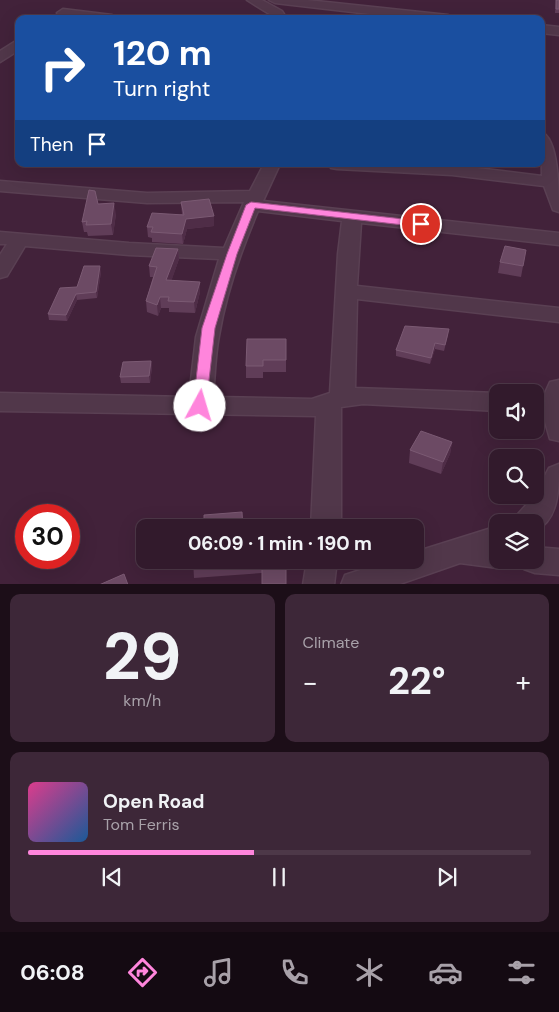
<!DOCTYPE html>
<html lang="en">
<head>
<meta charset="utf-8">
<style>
	:root { --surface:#321a2c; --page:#3d2738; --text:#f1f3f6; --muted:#a8a1a9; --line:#4d3848; --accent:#ff85dc }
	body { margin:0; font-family:"DM Sans",sans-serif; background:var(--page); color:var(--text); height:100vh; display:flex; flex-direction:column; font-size:19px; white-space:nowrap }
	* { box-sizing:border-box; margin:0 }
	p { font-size:16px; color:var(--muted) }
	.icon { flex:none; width:28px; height:28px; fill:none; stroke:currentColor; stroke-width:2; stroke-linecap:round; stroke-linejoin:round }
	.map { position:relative; height:584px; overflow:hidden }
	.details { display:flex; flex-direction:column; gap:10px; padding:10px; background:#1c0e18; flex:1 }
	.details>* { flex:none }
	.banner { position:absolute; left:15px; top:15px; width:530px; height:152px; border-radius:10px; box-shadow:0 5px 20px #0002,0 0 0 1px var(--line); background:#1a4fa0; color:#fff; overflow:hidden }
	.buttons { position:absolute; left:489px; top:384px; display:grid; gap:10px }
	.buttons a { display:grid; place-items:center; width:55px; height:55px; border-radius:10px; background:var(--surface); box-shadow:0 5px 20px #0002,0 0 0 1px var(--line); font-size:25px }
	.speed { position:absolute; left:15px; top:504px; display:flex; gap:10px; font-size:25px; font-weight:700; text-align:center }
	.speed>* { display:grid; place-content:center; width:65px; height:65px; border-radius:50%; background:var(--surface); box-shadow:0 5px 20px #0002,0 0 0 1px var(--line); line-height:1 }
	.speed .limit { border:8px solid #d22; background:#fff; color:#111 }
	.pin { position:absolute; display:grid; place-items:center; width:42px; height:42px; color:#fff; margin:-21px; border:2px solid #fff; border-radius:50%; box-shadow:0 1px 5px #0007 }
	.me { position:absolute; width:55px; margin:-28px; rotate:6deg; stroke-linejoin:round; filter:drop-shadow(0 0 4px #0008) }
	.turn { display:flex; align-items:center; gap:18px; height:105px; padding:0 15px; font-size:22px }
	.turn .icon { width:65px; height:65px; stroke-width:2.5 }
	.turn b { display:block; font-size:35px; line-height:42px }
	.then { display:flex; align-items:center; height:48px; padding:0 15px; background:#0003; gap:10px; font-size:19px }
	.big { font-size:38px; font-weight:700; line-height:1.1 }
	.details .widget { flex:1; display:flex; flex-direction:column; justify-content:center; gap:8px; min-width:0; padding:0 18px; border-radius:10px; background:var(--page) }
	.details .dial { align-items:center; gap:0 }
	.dial b { font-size:65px; line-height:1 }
	.song { display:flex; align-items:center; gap:15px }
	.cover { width:60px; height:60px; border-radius:8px; background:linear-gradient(135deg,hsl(330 70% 55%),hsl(210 70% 35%)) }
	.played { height:5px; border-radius:2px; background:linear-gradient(90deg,var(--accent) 45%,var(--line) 45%) }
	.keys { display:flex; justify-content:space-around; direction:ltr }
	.heat { display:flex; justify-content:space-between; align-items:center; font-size:28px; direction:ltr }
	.details .tiles { flex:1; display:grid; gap:10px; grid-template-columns:1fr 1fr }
	.widget:last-child { grid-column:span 2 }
	.trip { position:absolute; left:136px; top:519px; width:288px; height:50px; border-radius:10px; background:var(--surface); box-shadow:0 5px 20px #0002,0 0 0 1px var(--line); font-weight:700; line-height:50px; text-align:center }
	.tabs { display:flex; height:80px; justify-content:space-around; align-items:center; background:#140a12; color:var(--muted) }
	.tabs .icon { width:35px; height:35px }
	.tabs .selected { color:var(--accent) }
	.tabs b { font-size:22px; color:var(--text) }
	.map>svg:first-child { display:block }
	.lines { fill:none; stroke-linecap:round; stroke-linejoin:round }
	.street-casing { stroke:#5a4053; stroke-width:3 }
	.street { fill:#51374a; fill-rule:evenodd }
	.wall { fill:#603d58 }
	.shaded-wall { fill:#4f2d47 }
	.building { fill:#6c4a64; stroke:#7b5a73 }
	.route { fill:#ff85dc; stroke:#a6568f }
</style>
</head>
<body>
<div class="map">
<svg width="559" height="585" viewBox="0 0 559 585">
	<rect width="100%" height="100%" fill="#42223a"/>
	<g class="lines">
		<defs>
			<path id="street" d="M247,0H262L282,11L284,14L282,19H270L271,15Z
				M269,0H307L448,15L454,19H413L275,3Z
				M63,9L112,15L118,19H80L59,16L57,13Z
				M541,25L559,27V35L541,33Z
				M19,39V50L0,62V51Z
				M541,132C559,138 559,192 559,212L553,210L544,186L452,175L337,169L331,168L329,164L452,165L542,176Z
				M264,164H280L263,201L559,233V245L361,223L357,286L559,308V322L357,299L355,388L498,393V411L363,404L341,407V528H311L316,416L0,411V393L189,397L196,337L219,259L129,255L25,246L7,276L0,278V255L7,244H0V232L129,243L224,248L244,202L147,203L0,191V181L147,193L250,191ZM258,211L342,221L338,254L330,393L312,399L213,397C215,377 215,356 219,336C226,293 241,251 258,211Z
				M559,380V441L550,439L540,404L550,382Z
				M559,464C559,488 559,520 535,531V522H514L518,514L535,495L549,468Z
				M498,526V560H511L509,564L498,568L460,563L397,585H341L345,575L391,560H415V552Z
				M535,547L559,549V575L535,573L524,569L520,560H535Z
				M307,560H337L334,585H303Z"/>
		</defs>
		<use href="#street" class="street-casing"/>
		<use href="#street" class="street"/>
	</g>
	<path class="wall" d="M556,0H559V13H555Z
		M181,202L214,226L187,229L183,244L152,242V238L148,237L147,227L182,214Z
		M98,204L116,214L113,235L88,236L87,232H84L82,222Z
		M178,249L179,259L171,281L200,292L195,313L169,312V308H161L158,316L147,312L146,301L153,277H150L149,266Z
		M500,262L523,266L521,277L498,273Z
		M101,272L97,298L77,300L67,321L49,320L48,314L77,287Z
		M448,335L444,351L435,349L430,364L396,356V350Z
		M286,339V372H263V378H246V366Z
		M151,361L152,367L150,383H121L120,377Z
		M452,442L450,454L441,474L409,463L410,450Z
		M193,560H286V585H262V573L194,578Z"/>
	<path class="shaded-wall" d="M114,203L116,214L113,235L111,224Z
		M214,216V226L187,229L183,244L182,234L186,219Z
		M178,249L179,259L168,291L166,280Z
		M100,266L101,272L97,298L96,292Z
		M200,282V292L195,313L194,302Z
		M76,294L77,300L67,321L66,315Z
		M160,297L161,308L158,316L157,305Z
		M435,343V349L430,364L431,358Z
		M151,361L152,367L150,383L149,376Z
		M452,442L450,454L441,474L443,462Z"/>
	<path class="building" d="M556,0H559V9H556Z
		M89,190L95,191L98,204L114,203L111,224L86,225L87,221L82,222Z
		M209,199L214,216L186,219L182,234L151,232L153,227H147L152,213L184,215L181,202Z
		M505,246L526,250L523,266L500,262Z
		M156,248L178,249L166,280L200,282L194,302L168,301L169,297H160L157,305L146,301L157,267L149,266Z
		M84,266H100L96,292L76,294L66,315L48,314L60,288L77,287Z
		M405,326L449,329L445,345L435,343L431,358L396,350Z
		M247,339H286V360H263V366H246Z
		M151,361L149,376L120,377L123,362Z
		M421,431L452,442L443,462L410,450Z
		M242,512L243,528H204V515Z
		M193,560H286V584H262V561L193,565Z
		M124,574L128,585H99Z"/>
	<path class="route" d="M251,202L421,221L426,224L421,227L255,208L237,254L215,328L206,406L200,411L193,406L202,328L227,254L246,205Z"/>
</svg>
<div class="buttons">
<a><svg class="icon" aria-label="sound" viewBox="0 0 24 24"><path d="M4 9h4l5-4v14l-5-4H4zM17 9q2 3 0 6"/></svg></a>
<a><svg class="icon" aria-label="search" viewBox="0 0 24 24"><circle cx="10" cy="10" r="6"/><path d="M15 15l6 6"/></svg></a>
<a><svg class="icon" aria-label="layers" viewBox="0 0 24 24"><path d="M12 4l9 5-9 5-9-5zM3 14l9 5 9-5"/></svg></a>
</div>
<div class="speed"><div class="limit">30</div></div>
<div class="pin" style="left:421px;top:224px;background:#d93025"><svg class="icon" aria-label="arrive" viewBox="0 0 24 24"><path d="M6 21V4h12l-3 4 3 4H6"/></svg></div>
<svg class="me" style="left:200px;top:406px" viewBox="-20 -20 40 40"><circle r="19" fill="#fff"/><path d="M0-13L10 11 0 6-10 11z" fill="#ff85dc"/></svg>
<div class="trip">06:09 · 1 min · 190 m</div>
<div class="banner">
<div class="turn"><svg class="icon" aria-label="right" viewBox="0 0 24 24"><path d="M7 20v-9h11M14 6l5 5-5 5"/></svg><div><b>120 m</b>Turn right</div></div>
<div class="then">Then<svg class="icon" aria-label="arrive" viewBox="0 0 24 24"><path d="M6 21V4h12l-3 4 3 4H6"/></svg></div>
</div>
</div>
<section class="details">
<div class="tiles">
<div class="widget dial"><b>29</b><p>km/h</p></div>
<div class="widget"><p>Climate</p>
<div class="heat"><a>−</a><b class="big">22°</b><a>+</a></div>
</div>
<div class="widget">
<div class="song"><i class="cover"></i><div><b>Open Road</b><p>Tom Ferris</p></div></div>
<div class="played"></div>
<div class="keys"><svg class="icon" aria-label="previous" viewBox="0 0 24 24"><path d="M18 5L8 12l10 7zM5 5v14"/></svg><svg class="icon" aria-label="pause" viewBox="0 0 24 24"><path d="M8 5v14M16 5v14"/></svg><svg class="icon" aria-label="next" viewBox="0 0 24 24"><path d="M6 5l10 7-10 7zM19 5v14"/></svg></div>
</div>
</div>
</section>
<nav class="tabs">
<b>06:08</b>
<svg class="icon selected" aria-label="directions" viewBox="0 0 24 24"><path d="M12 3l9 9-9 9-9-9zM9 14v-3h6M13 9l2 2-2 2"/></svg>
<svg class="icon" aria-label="music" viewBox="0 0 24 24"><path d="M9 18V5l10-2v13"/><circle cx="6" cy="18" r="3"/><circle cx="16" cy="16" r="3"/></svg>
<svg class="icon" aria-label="phone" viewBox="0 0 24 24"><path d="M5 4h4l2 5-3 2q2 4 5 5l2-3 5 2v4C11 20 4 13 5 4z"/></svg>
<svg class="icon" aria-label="climate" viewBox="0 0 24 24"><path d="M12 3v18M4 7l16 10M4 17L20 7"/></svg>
<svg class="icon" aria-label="car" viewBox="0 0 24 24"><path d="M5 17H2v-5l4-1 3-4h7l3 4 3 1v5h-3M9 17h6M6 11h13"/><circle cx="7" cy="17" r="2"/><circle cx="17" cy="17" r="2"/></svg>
<svg class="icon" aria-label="filters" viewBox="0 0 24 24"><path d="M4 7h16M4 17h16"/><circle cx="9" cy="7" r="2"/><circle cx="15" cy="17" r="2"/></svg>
</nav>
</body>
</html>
